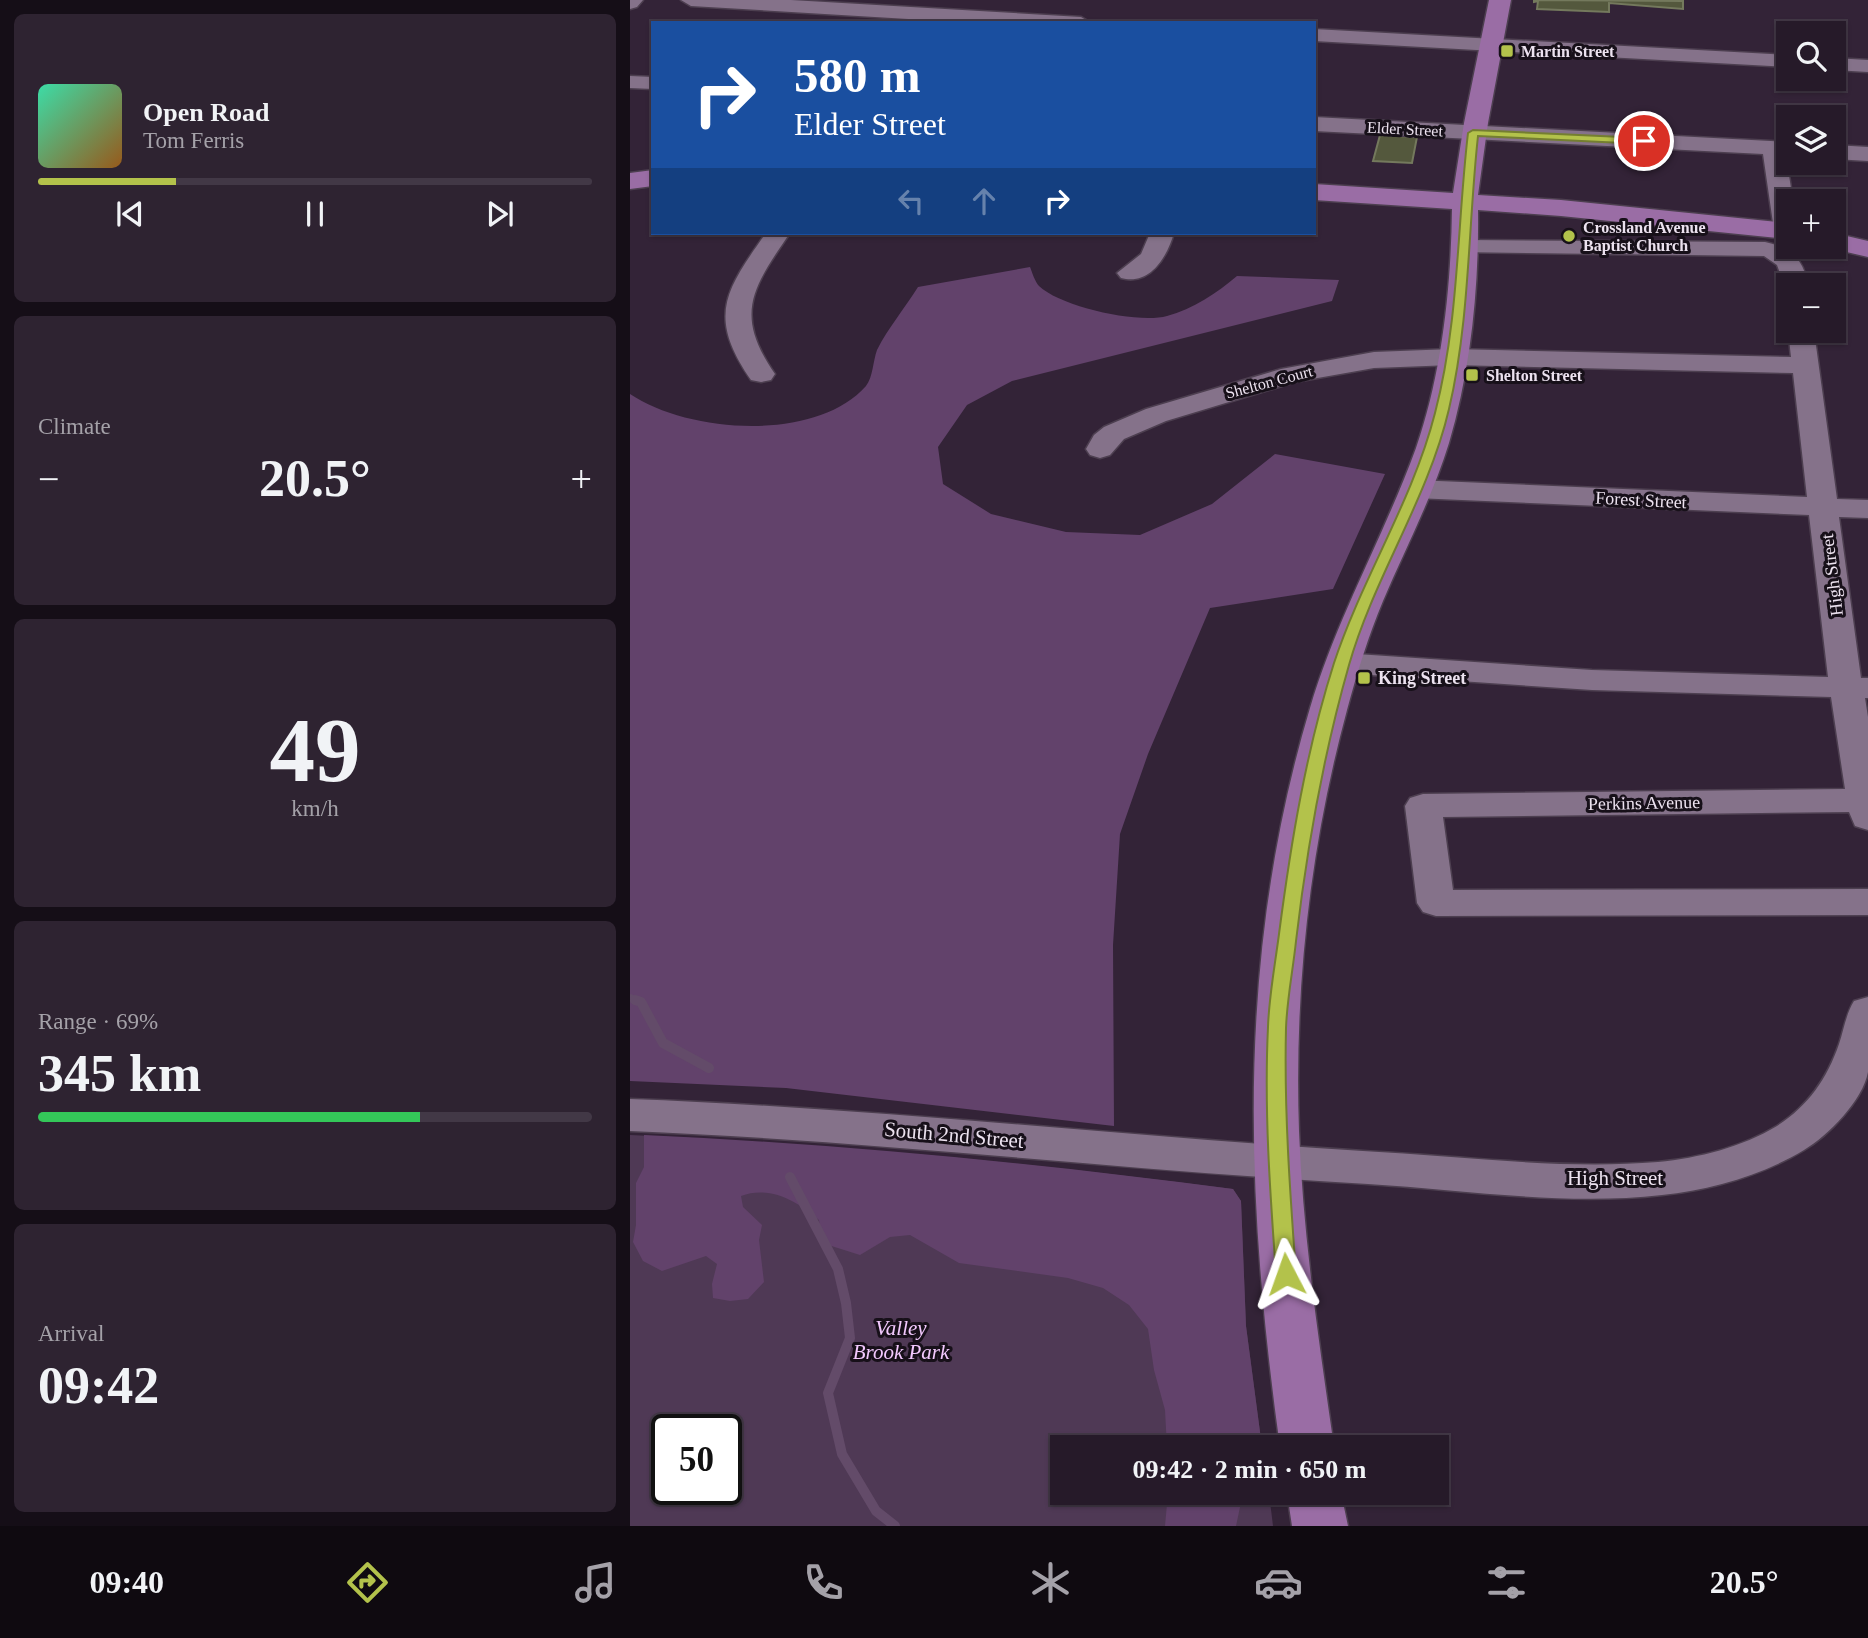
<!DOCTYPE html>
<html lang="en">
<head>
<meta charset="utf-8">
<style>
	:root { --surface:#261a29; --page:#2e2331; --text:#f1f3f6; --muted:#a4a1a8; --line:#423846; --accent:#b3c24b }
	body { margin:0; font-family:Georgia,serif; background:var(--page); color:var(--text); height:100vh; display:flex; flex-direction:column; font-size:26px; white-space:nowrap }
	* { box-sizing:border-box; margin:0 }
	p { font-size:23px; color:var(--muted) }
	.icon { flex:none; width:38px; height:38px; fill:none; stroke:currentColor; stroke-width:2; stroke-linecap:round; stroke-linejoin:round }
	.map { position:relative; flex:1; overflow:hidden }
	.sheet { display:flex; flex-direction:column; gap:14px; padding:14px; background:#150e17; width:630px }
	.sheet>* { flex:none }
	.guide { position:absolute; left:21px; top:21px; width:665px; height:214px; border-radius:0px; box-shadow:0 2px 5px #0004,0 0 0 2px var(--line); background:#1a4fa0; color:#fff; overflow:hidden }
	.tools { position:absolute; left:1146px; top:21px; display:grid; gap:14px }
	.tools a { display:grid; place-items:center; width:70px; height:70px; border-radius:0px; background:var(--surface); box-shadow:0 2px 5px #0004,0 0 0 2px var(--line); font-size:35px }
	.speed { position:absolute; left:21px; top:1414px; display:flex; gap:14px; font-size:35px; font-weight:700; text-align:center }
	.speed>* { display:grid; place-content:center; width:91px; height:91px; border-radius:50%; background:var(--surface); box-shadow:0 2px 5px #0004,0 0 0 2px var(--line); line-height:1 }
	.speed .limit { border:4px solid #111; border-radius:10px; background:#fff; color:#111 }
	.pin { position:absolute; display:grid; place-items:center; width:60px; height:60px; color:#fff; margin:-30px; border:4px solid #fff; border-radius:50%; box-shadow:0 2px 7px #0007 }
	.me { position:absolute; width:77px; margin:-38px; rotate:356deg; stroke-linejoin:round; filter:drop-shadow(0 0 5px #0008) }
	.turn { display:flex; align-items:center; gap:24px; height:147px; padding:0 28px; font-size:32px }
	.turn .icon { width:91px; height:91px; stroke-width:2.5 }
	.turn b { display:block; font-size:49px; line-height:60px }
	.lanes { display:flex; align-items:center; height:66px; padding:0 28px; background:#0003; justify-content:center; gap:35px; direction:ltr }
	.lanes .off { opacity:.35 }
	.big { font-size:52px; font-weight:800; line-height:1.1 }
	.sheet .tile { flex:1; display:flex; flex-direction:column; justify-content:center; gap:10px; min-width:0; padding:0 24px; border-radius:10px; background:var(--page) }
	.sheet .dial { align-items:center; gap:0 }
	.dial b { font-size:91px; line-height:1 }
	.song { display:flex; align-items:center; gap:21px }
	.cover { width:84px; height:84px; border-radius:10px; background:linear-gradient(135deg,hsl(160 70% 55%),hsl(30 70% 35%)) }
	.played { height:7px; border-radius:4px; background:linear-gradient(90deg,var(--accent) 25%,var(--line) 25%) }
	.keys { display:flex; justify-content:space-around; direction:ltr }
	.heat { display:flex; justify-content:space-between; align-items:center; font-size:38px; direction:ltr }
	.charge { height:10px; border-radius:5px; background:linear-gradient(90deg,#34c759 69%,var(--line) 0) }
	.trip { position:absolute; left:420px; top:1435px; width:399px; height:70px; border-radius:0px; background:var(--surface); box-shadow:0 2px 5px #0004,0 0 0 2px var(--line); font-weight:800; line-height:70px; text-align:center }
	.menu { display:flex; height:112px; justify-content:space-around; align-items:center; background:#0f0a10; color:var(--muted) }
	.menu .icon { width:49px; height:49px }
	.menu .current { color:var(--accent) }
	.menu b { font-size:32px; color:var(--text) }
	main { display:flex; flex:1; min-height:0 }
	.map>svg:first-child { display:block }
	.green { fill:#4f3955; fill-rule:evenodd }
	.forest { fill:#62426b }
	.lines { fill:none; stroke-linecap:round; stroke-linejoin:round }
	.stream-far1 { stroke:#634b69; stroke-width:8 }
	.stream { stroke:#634b69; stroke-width:10 }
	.building { fill:#54583d; stroke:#74795d; stroke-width:2 }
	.minor-casing { stroke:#4d3f50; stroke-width:3 }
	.major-casing { stroke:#4d3f50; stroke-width:3 }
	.minor { fill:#85728a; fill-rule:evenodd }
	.major { fill:#9a6da5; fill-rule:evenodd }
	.route { fill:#b3c24b; stroke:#747e31; stroke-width:2 }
	.poi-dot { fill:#b3c24b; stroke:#171019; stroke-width:2.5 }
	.labels { text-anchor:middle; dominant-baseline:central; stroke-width:6; stroke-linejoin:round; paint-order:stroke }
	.far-poi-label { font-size:16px; font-weight:bold; fill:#ece2ef; stroke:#171019; text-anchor:start }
	.far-street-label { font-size:16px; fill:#ece2ef; stroke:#171019 }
	.street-label { font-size:18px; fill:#ece2ef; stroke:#171019 }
	.poi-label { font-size:18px; font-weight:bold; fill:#ece2ef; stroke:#171019; text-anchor:start }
	.near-street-label { font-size:21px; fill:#ece2ef; stroke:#171019 }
	.near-park-label { font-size:21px; font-style:italic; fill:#f3c9fe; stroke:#171019 }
</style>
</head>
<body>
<main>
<section class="sheet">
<div class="tile">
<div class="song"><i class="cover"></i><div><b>Open Road</b><p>Tom Ferris</p></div></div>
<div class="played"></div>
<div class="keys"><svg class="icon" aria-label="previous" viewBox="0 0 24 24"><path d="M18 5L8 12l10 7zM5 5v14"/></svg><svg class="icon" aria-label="pause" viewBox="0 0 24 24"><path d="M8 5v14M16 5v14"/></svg><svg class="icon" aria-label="next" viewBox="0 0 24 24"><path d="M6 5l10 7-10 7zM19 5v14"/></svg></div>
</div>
<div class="tile"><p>Climate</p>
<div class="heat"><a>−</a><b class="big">20.5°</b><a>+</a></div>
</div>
<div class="tile dial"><b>49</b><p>km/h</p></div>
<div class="tile"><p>Range · 69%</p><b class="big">345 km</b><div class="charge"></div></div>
<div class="tile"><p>Arrival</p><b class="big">09:42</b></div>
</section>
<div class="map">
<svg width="1238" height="1526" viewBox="0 0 1238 1526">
	<rect width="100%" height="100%" fill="#332337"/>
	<path class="green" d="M0,1135C201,1144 403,1163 603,1189L611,1201L616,1326L632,1447H432V1493H639L643,1526H0ZM37,1430H96V1489H37Z"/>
	<path class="forest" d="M400,267C402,272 405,282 409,286C431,307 508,324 537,316C563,309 587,293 607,276L709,280L702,301L382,381L337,405L308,447L313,484L361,514L436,532L510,535L582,504L645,454L755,474L703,589L580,608L518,754L490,834L483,945L484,1126L156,1088L0,1081V394C58,433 185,443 236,386C243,377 243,361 247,350C258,328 275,308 288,287Z
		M14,1135C211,1144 408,1163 603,1189L611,1201L616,1326L632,1447H537L535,1410L524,1370L518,1329L499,1305L473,1288L438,1278L329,1263L280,1235L260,1237L230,1255L192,1243L189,1220C168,1201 139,1185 111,1196L113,1207L132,1225L129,1240L134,1282L118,1299L100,1301L83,1298L82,1284L87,1264L76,1256L32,1271L13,1261L3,1242L6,1225V1183L14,1167Z
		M538,1493H613L606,1526H535Z"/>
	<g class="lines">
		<path class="stream-far1" d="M0,998L10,1002"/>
		<path class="stream" d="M5,1000L11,1002L33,1043L79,1068
			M160,1177L208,1269L216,1303L220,1338L198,1393L212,1454L246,1511L265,1526"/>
	</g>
	<path class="building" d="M904,0L1053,1V9L979,3V12L907,9L908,1L904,2Z
		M750,135L787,137L782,163L743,161Z"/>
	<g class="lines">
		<defs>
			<path id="minor" d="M0,0H13L7,7L0,9Z
				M51,0H161L451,17L461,23H345L61,6Z
				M684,29L1158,55V67L684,41Z
				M1204,58L1238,60V72L1204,70Z
				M0,76L23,77V89L0,88Z
				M684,117L1158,142V156H1156L1163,201H1158V237L1147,235L1144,230L1133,154L684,131Z
				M1204,145L1238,147V161L1204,159Z
				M136,233H160C123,287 103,314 145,374L141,380L131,382L121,380C77,316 95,291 136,233Z
				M520,233H544C537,257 520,286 491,278L487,273L511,254Z
				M835,240L1135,242C1161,248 1173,258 1178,285H1158V291L1156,290L1147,265L1134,256L826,252L823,247L826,242Z
				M1158,330L1184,331L1207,499L1238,500V518L1209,517L1231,678H1238V698H1235L1238,717V830L1225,826L1219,812L813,817L823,890L1238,889V915L806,916L793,912L787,903L775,806L780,798L793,794L1215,789L1201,697L962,690L712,673L700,670L696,663L700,656L712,653L962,670L1198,677L1179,515L785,498L775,495L770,489L775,483L785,480L1177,497L1163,373L822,365L744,368L665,382L536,421L494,439L480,455L470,458L460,455L456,449L464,435L474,427L516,409L651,369L744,352L822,349L1161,357Z
				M1238,997C1238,1020 1238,1049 1238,1072C1233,1100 1198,1136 1174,1150C1133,1175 1080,1190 1032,1195C935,1206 835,1190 738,1184C491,1170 247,1141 0,1131V1099C245,1108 489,1136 733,1151C831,1156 931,1170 1028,1162C1069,1158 1112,1147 1147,1126C1178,1106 1197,1079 1209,1044C1214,1029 1216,1014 1224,1001Z"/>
			<path id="major" d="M859,0H881L858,123L848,195L931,200L1158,223V239L931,216L848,210C849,287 841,369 819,443C802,498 775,549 753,601C738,637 727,673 717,710C680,846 664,990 669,1131C673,1237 689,1342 704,1447H650C615,1193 606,956 680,708C707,617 754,536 786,448C812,373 821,288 822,209L684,200V184L823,193L834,123Z
				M23,170V186L0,189V173Z
				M1204,233L1238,241V257L1195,247H1204Z
				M657,1493H711L718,1526H662Z"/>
		</defs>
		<use href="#minor" class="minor-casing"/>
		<use href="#major" class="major-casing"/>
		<use href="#minor" class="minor"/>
		<use href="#major" class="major"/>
	</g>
	<path class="route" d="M843,130L1014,138L1019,141L1014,144L848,136C838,227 840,320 819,409C798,499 744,577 719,665C693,756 677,847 666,941C663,970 657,999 656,1028C654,1110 660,1192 666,1274L663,1280L656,1282L649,1280L646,1274C640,1192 634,1109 638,1027C639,996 645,965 649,934C661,842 676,751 704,663C732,578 783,500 805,413C829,322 827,226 838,133Z"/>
	<g class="poi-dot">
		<rect x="870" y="44" width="14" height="14" rx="3.5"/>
		<circle cx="939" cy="236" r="7"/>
		<rect x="835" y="368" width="14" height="14" rx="3.5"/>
		<rect x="727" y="671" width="14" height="14" rx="3.5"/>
	</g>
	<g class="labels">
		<g class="far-poi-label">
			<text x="891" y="51">Martin Street</text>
			<text x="953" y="227">Crossland Avenue<tspan x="953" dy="18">Baptist Church</tspan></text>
			<text x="856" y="375">Shelton Street</text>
		</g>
		<g class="far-street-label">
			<text transform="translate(775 129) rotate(3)">Elder Street</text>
			<text transform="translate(639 382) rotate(-15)">Shelton Court</text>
		</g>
		<g class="street-label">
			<text transform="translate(1011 500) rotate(3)">Forest Street</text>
			<text transform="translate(1202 575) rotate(-97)">High Street</text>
			<text transform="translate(1014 803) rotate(-1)">Perkins Avenue</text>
		</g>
		<g class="poi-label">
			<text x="748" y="678">King Street</text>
		</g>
		<g class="near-street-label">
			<text transform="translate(324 1135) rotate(5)">South 2nd Street</text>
			<text x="985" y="1178">High Street</text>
		</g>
		<g class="near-park-label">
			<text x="271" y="1328">Valley<tspan x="271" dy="24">Brook Park</tspan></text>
		</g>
	</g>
</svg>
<div class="tools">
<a><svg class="icon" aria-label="search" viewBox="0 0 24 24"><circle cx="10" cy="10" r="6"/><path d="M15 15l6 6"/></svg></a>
<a><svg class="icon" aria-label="layers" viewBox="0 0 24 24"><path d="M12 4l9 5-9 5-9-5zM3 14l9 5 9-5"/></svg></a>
<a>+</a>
<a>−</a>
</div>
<div class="speed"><div class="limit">50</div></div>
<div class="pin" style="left:1014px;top:141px;background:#d93025"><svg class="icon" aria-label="arrive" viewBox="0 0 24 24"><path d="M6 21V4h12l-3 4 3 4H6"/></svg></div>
<svg class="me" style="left:656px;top:1274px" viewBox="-20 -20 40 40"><path d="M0-17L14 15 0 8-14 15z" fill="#b3c24b" stroke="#fff" stroke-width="4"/></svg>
<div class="trip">09:42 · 2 min · 650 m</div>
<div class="guide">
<div class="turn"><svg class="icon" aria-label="right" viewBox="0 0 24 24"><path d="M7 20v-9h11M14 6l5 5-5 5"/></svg><div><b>580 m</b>Elder Street</div></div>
<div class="lanes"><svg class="icon off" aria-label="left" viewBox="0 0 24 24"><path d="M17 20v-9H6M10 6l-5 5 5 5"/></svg><svg class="icon off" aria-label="ahead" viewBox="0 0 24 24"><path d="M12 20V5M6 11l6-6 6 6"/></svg><svg class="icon" aria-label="right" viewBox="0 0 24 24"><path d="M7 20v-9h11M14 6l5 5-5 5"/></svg></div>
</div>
</div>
</main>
<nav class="menu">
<b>09:40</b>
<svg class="icon current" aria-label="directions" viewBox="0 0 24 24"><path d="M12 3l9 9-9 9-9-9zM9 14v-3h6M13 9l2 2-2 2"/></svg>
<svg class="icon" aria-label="music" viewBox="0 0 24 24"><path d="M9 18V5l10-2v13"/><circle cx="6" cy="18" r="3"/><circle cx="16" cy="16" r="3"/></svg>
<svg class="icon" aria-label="phone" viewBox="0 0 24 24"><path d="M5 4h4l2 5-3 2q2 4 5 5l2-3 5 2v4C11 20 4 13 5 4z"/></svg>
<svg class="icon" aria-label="climate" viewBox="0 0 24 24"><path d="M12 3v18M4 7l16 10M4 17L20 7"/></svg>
<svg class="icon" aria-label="car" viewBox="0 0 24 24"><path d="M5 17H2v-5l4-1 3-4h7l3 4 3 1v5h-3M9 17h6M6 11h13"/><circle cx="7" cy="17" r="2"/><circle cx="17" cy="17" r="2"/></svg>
<svg class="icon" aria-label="filters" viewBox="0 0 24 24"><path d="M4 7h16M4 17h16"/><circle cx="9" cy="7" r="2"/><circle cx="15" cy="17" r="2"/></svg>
<b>20.5°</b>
</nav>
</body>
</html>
